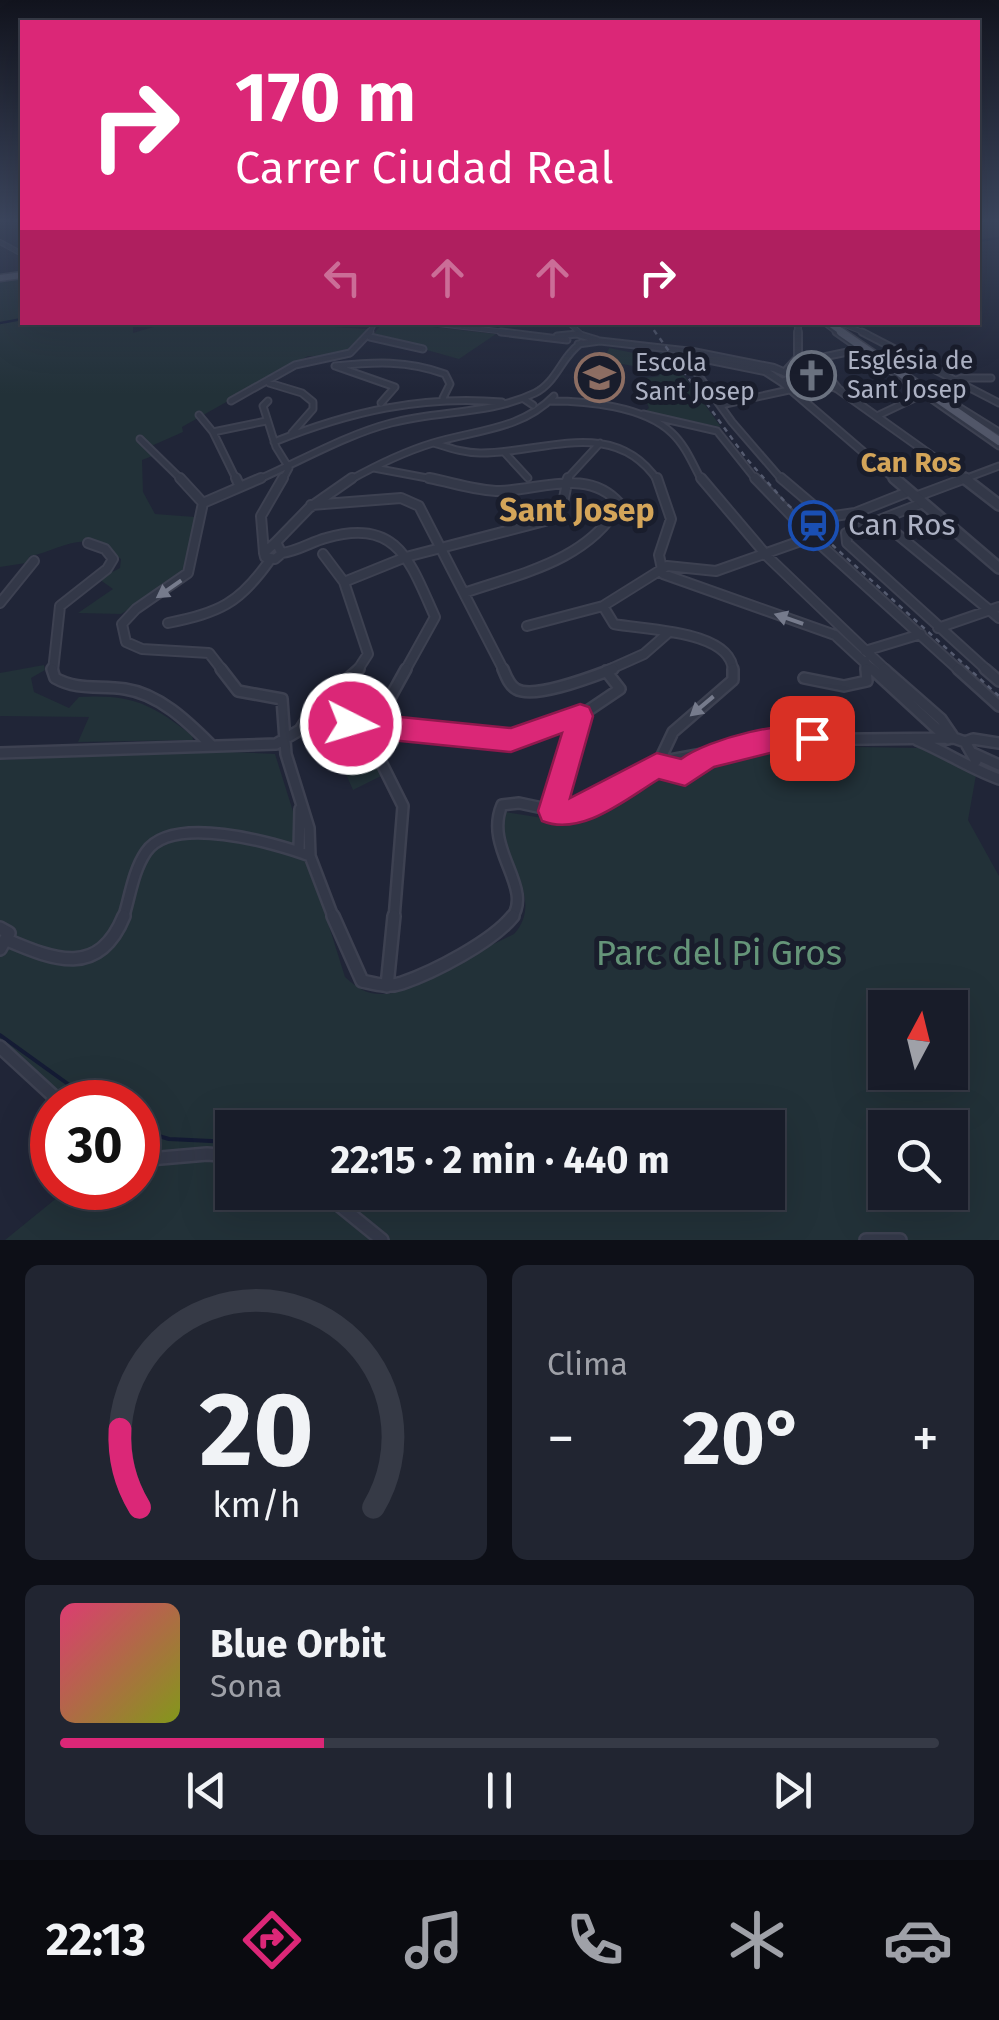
<!DOCTYPE html>
<html lang="es">
<head>
<meta charset="utf-8">
<style>
	:root { --surface:#181c29; --page:#212531; --text:#f1f3f6; --muted:#9fa1a8; --line:#363a46; --accent:#db2777 }
	body { margin:0; font-family:"Fira Sans",sans-serif; background:var(--page); color:var(--text); height:100vh; display:flex; flex-direction:column; font-size:38px; white-space:nowrap }
	* { box-sizing:border-box; margin:0 }
	p { font-size:32px; color:var(--muted) }
	.icon { flex:none; width:55px; height:55px; fill:none; stroke:currentColor; stroke-width:2; stroke-linecap:round; stroke-linejoin:round }
	.map { position:relative; height:1240px; overflow:hidden }
	.panel { display:flex; flex-direction:column; gap:25px; padding:25px; background:#0d0f17; flex:1 }
	.panel>* { flex:none }
	.banner { position:absolute; left:20px; top:20px; width:960px; height:305px; border-radius:0px; box-shadow:0 10px 40px #0002,0 0 0 2px var(--line); background:#db2777; color:#fff; overflow:hidden }
	.needle { width:65px; rotate:7deg }
	.controls { position:absolute; left:868px; top:990px; display:grid; gap:20px }
	.controls a { display:grid; place-items:center; width:100px; height:100px; border-radius:0px; background:var(--surface); box-shadow:0 10px 40px #0002,0 0 0 2px var(--line); font-size:50px }
	.speed { position:absolute; left:30px; top:1080px; display:flex; gap:20px; font-size:50px; font-weight:700; text-align:center }
	.speed>* { display:grid; place-content:center; width:130px; height:130px; border-radius:50%; background:var(--surface); box-shadow:0 10px 40px #0002,0 0 0 2px var(--line); line-height:1 }
	.speed .limit { border:15px solid #d22; background:#fff; color:#111 }
	.pin { position:absolute; display:grid; place-items:center; width:85px; height:85px; color:#fff; margin:-42px; border-radius:20px; box-shadow:0 5px 15px #0006 }
	.me { position:absolute; width:110px; margin:-55px; rotate:95deg; stroke-linejoin:round; filter:drop-shadow(0 0 8px #0008) }
	.turn { display:flex; align-items:center; gap:35px; height:210px; padding:0 50px; font-size:45px }
	.turn .icon { width:130px; height:130px; stroke-width:2.5 }
	.turn b { display:block; font-size:70px; line-height:85px }
	.lanes { display:flex; align-items:center; height:95px; padding:0 50px; background:#0003; justify-content:center; gap:50px; direction:ltr }
	.lanes .off { opacity:.35 }
	.big { font-size:75px; font-weight:700; line-height:1.1 }
	.panel .tile { flex:1; display:flex; flex-direction:column; justify-content:center; gap:15px; min-width:0; padding:0 35px; border-radius:15px; background:var(--page) }
	.panel .dial { align-items:center; gap:0 }
	.dial svg { height:260px; overflow:visible; fill:none; stroke:var(--line); stroke-width:7; stroke-linecap:round; text-anchor:middle }
	.dial text { fill:var(--text); stroke:none }
	.song { display:flex; align-items:center; gap:30px }
	.cover { width:120px; height:120px; border-radius:15px; background:linear-gradient(135deg,hsl(340 70% 55%),hsl(70 70% 35%)) }
	.played { height:10px; border-radius:5px; background:linear-gradient(90deg,var(--accent) 30%,var(--line) 30%) }
	.keys { display:flex; justify-content:space-around; direction:ltr }
	.heat { display:flex; justify-content:space-between; align-items:center; font-size:55px; direction:ltr }
	.panel .tiles { flex:1; display:grid; gap:25px; grid-template-columns:1fr 1fr }
	.tile:last-child { grid-column:span 2 }
	.trip { position:absolute; left:215px; top:1110px; width:570px; height:100px; border-radius:0px; background:var(--surface); box-shadow:0 10px 40px #0002,0 0 0 2px var(--line); font-weight:700; line-height:100px; text-align:center }
	.tab-bar { display:flex; height:160px; justify-content:space-around; align-items:center; background:#0a0b10; color:var(--muted) }
	.tab-bar .icon { width:70px; height:70px }
	.tab-bar .on { color:var(--accent) }
	.tab-bar b { font-size:45px; color:var(--text) }
	.map>svg:first-child { display:block }
	.green { fill:#223138; fill-rule:evenodd }
	.lines { fill:none; stroke-linecap:round; stroke-linejoin:round }
	.stream-far1 { stroke:#141b34; stroke-width:2.5 }
	.stream { stroke:#141b34; stroke-width:4 }
	.pedestrian-casing { stroke:#3d4151; stroke-width:8 }
	.minor-far4-casing { stroke:#3d4151; stroke-width:6 }
	.minor-far3-casing { stroke:#3d4151; stroke-width:9 }
	.minor-far2-casing { stroke:#3d4151; stroke-width:12 }
	.minor-far1-casing { stroke:#3d4151; stroke-width:14 }
	.minor-casing { stroke:#3d4151; stroke-width:16 }
	.tertiary-far2-casing { stroke:#3d4151; stroke-width:8 }
	.tertiary-far1-casing { stroke:#3d4151; stroke-width:10 }
	.tertiary-casing { stroke:#3d4151; stroke-width:14 }
	.primary-far1-casing { stroke:#3d4151; stroke-width:9 }
	.primary-casing { stroke:#3d4151; stroke-width:11 }
	.pedestrian { stroke:#333848; stroke-width:4 }
	.minor-far4 { stroke:#333848; stroke-width:4 }
	.minor-far3 { stroke:#333848; stroke-width:5 }
	.minor-far2 { stroke:#333848; stroke-width:8 }
	.minor-far1 { stroke:#333848; stroke-width:9 }
	.minor { stroke:#333848; stroke-width:11 }
	.tertiary-far2 { stroke:#333848; stroke-width:5 }
	.tertiary-far1 { stroke:#333848; stroke-width:6 }
	.tertiary { stroke:#333848; stroke-width:9 }
	.primary-far1 { stroke:#515668; stroke-width:6 }
	.primary { stroke:#515668; stroke-width:8 }
	.rail { stroke:#555b6f; stroke-width:2.5; stroke-dasharray:5 5; stroke-linecap:butt }
	.oneway { fill:#767b8c }
	.route { fill:#db2777; stroke:#8e194d; stroke-width:2.5 }
	.labels { text-anchor:middle; dominant-baseline:central; stroke-width:10; stroke-linejoin:round; paint-order:stroke }
	.far-poi-label { font-size:25px; fill:#adb2c4; stroke:#191d2c; text-anchor:start }
	.far-neighbourhood-label { font-size:28px; font-weight:bold; fill:#d4a559; stroke:#191d2c }
	.poi-label { font-size:30px; fill:#adb2c4; stroke:#191d2c; text-anchor:start }
	.neighbourhood-label { font-size:32px; font-weight:bold; fill:#d4a559; stroke:#191d2c }
	.near-park-label { font-size:35px; fill:#659579; stroke:#191d2c }
</style>
</head>
<body>
<div class="map">
<svg width="999" height="1240" viewBox="0 0 999 1240">
	<rect width="100%" height="100%" fill="#202537"/>
	<path class="green" d="M22,277V322L133,323V333L167,323H271L367,329L365,339L355,349L326,358L308,356L182,427L183,432L149,447L155,455L142,460L143,492L155,514L195,517L186,565L178,578L121,614L78,613L113,589L99,579L120,568L121,559C114,555 110,548 102,545C77,534 54,552 30,556L26,563L0,567V281Z
		M383,322L397,323L496,334L459,359L373,335Z
		M609,348L644,355L667,352L721,427L644,412L649,408L638,379L660,376L647,369L642,360L639,367L604,361Z
		M44,665L45,670L31,678L34,692L69,708L79,697C134,694 150,704 192,735L193,740L78,742L89,717L0,716V673Z
		M359,729L381,776L353,790L332,742Z
		M796,746L919,748L976,775L968,820L999,876V1240H5L69,1188H138V1102H67L0,1042V760L210,751L275,754L345,977C362,992 370,996 393,993L514,934C543,902 509,864 497,830L505,812L562,821L654,775L687,781L701,776L715,763ZM885,1008H950V1072H885ZM232,1128H768V1192H232ZM885,1128H950V1192H885Z"/>
	<g class="lines">
		<path class="stream-far1" d="M978,241L999,238
			M0,323L22,319"/>
		<path class="stream" d="M0,1035L93,1102
			M138,1130L169,1139L232,1142"/>
		<defs>
			<path id="pedestrian" d="M794,380L838,389"/>
			<path id="minor-far4" d="M0,242L22,254
				M421,322L522,334
				M568,322L581,334
				M823,322L839,334
				M837,322L868,334
				M369,334L375,322
				M573,334H578"/>
			<path id="minor-far3" d="M501,332L567,340
				M836,332L999,446
				M862,332L999,403
				M557,336L577,334L597,340
				M370,337L423,349
				M578,344L600,341L688,351
				M814,359L857,350
				M335,366C374,362 407,360 445,374L450,384L443,398
				M335,366L395,387L381,403
				M942,371L960,364
				M767,372L698,358L688,361L732,422L783,481
				M269,383L302,393L313,402V409L292,433
				M933,391L999,432
				M929,392L961,378H991
				M524,399L533,405
				M231,401L295,365L350,353L370,332
				M268,401L263,406L276,447L289,468
				M550,401C587,401 644,406 672,433C686,446 693,465 702,481
				M721,405L789,390
				M643,414L717,431L757,481
				M199,415L213,432L237,481
				M879,415L921,395
				M213,432L266,421
				M140,439L183,481
				M274,442C349,412 421,395 502,402
				M434,443C450,448 464,453 480,453C541,454 614,415 658,481
				M505,453L528,478
				M374,468L443,481
				M255,481C299,462 345,435 391,423C439,410 489,415 535,393C557,382 561,357 581,343
				M282,481L289,468
				M348,481C375,466 403,452 433,443C475,430 521,430 554,396
				M565,481L600,443
				M959,481L999,466"/>
			<path id="minor-far2" d="M180,478L203,503
				M236,478L240,487
				M429,478C451,482 477,491 500,491C541,490 588,467 620,504C587,561 522,573 464,593
				M657,478L671,519L659,555L663,574L835,635L874,671
				M701,478L768,557L887,671
				M755,478L812,537L960,671
				M781,478L827,517L855,513L908,492
				M915,497L966,478
				M203,503L188,573L136,609L122,624L126,642L142,649L209,653L223,671
				M203,503L261,478
				M923,503L846,533L847,543L988,671
				M311,505L401,498L419,506L504,671
				M880,520L999,618
				M276,542L309,508L352,478
				M280,550L276,542L264,553L265,557L275,559L282,553C298,551 311,542 326,538C398,517 410,562 435,617L405,671
				M264,553L261,516L283,478
				M323,554L344,582L368,654L357,671
				M344,582L406,557L545,521L563,503L568,478
				M0,603L34,561
				M603,606L614,624C644,630 732,630 733,671
				M168,623C220,612 239,604 270,560
				M527,626L603,606L667,566L716,571L812,537
				M938,628L999,607
				M865,651L921,634
				M865,661L866,671
				M53,671L60,606L107,569L113,559L105,549L88,543
				M606,671L644,654L668,633"/>
			<path id="minor-far1" d="M52,669L55,678C78,691 100,685 125,689C159,694 187,721 210,744
				M221,669L238,691L282,699L286,754L309,828L310,856L334,919
				M503,669C506,676 509,685 516,689C534,700 594,676 613,669
				M872,669L948,739
				M884,669L941,719L954,738
				M958,669L999,706
				M985,669L999,681
				M804,678L844,686L867,681L866,669
				M300,730L314,708L359,669
				M917,740C946,752 969,768 999,779
				M965,742L973,739L999,743
				M0,753L276,744L300,730L328,723L511,740L580,716L620,689L606,671
				M973,753L999,765
				M657,766L673,732L733,680V669
				M657,766L685,773L707,756
				M552,811L580,716
				M299,849L300,809
				M123,919C130,897 133,871 146,852C172,814 273,842 310,856
				M394,919L403,806L376,752L375,725L406,669
				M511,919C535,888 483,849 502,805L519,803L566,813L670,760L778,740L954,738L965,742L976,761"/>
			<path id="minor" d="M333,916L362,981C376,984 388,988 402,983C434,972 492,942 513,916
				M0,928L9,933L0,949
				M7,940C54,960 99,978 124,916
				M387,986L394,916
				M0,1047L60,1102
				M138,1160L207,1154L232,1156
				M323,1192L382,1240
				M866,1240H900"/>
			<path id="tertiary-far2" d="M798,322V334"/>
			<path id="tertiary-far1" d="M688,351L774,368L795,377L782,382
				M798,356L813,358L838,389L967,481
				M756,365L782,382L897,481
				M786,371L798,358V332"/>
			<path id="tertiary" d="M894,478L999,568
				M964,478L999,505"/>
			<path id="primary-far1" d="M0,278L22,275
				M828,322L845,334"/>
			<path id="primary" d="M841,332L999,441"/>
		</defs>
		<use href="#pedestrian" class="pedestrian-casing"/>
		<use href="#minor-far4" class="minor-far4-casing"/>
		<use href="#minor-far3" class="minor-far3-casing"/>
		<use href="#minor-far2" class="minor-far2-casing"/>
		<use href="#minor-far1" class="minor-far1-casing"/>
		<use href="#minor" class="minor-casing"/>
		<use href="#tertiary-far2" class="tertiary-far2-casing"/>
		<use href="#tertiary-far1" class="tertiary-far1-casing"/>
		<use href="#tertiary" class="tertiary-casing"/>
		<use href="#primary-far1" class="primary-far1-casing"/>
		<use href="#primary" class="primary-casing"/>
		<use href="#pedestrian" class="pedestrian"/>
		<use href="#minor-far4" class="minor-far4"/>
		<use href="#minor-far3" class="minor-far3"/>
		<use href="#minor-far2" class="minor-far2"/>
		<use href="#minor-far1" class="minor-far1"/>
		<use href="#minor" class="minor"/>
		<use href="#tertiary-far2" class="tertiary-far2"/>
		<use href="#tertiary-far1" class="tertiary-far1"/>
		<use href="#tertiary" class="tertiary"/>
		<use href="#primary-far1" class="primary-far1"/>
		<use href="#primary" class="primary"/>
		<path class="rail" d="M648,322L746,458L786,503L999,696"/>
	</g>
	<defs><path id="oneway-solid" d="M-6-.8H1V-3.2L6.5 0L1 3.2V.8H-6Z" transform="scale(2.5)"/></defs>
	<g class="oneway">
		<use href="#oneway-solid" transform="translate(169 589) rotate(145)"/>
		<use href="#oneway-solid" transform="translate(789 619) rotate(-161)"/>
		<use href="#oneway-solid" transform="translate(702 706) rotate(140)"/>
	</g>
	<linearGradient id="sky" x2="0" y2="1"><stop stop-color="#12141e"/><stop offset="0.56" stop-color="#3c465e"/><stop offset="1" stop-color="#3c465e" stop-opacity="0"/></linearGradient>
	<rect width="999" height="394" fill="url(#sky)"/>
	<path class="route" d="M580,704L589,707L593,716L570,798L657,753L681,759C709,739 788,717 822,730L825,738L822,747L778,751L714,767L685,786L659,779C626,799 582,837 542,821L538,811L562,733L511,752L351,736L342,732L338,724L342,716L351,712L511,728Z"/>
	<defs>
		<symbol id="church-ring" viewBox="-11 -11 22 22"><circle r="9.5" fill="#191d2c" stroke="#6b7280" stroke-width="1.5"/><path d="M-1.2-6h2.4v3.5h3.3v2.4h-3.3V6h-2.4V-.1h-3.3v-2.4h3.3Z" fill="#6b7280"/></symbol>
		<symbol id="school-ring" viewBox="-11 -11 22 22"><circle r="9.5" fill="#191d2c" stroke="#8d6e63" stroke-width="1.5"/><path d="M0-5L7-2L0 1L-7-2ZM-4 1L0 2.5L4 1V4Q0 6-4 4Z" fill="#8d6e63"/></symbol>
		<symbol id="station-ring" viewBox="-11 -11 22 22"><circle r="9.5" fill="#191d2c" stroke="#1a4fb4" stroke-width="1.5"/><path d="M-3-6H3Q5-6 5-4V2Q5 4 3 4L4.5 6H3L1.5 4h-3L-3 6H-4.5L-3 4Q-5 4-5 2V-4Q-5-6-3-6ZM-3.5-4v3h7v-3ZM-3.5 1v1.5H-2V1ZM2 1v1.5H3.5V1Z" fill="#1a4fb4"/></symbol>
	</defs>
	<g fill-rule="evenodd">
		<use href="#church-ring" x="784" y="348" width="55" height="55"/>
		<use href="#school-ring" x="572" y="350" width="55" height="55"/>
		<use href="#station-ring" x="786" y="498" width="55" height="55"/>
	</g>
	<g class="labels">
		<g class="far-poi-label">
			<text x="847" y="361">Església de<tspan x="847" dy="29">Sant Josep</tspan></text>
			<text x="635" y="363">Escola<tspan x="635" dy="29">Sant Josep</tspan></text>
		</g>
		<g class="far-neighbourhood-label">
			<text x="911" y="462">Can Ros</text>
		</g>
		<g class="poi-label">
			<text x="848" y="525">Can Ros</text>
		</g>
		<g class="neighbourhood-label">
			<text x="577" y="510">Sant Josep</text>
		</g>
		<g class="near-park-label">
			<text x="719" y="953">Parc del Pi Gros</text>
		</g>
	</g>
</svg>
<div class="controls">
<a><svg class="needle" viewBox="-14 -14 28 28"><path d="M0-13l5 13h-10z" fill="#e53935"/><path d="M0 13l5-13h-10z" fill="#9fa1a8"/></svg></a>
<a><svg class="icon" aria-label="search" viewBox="0 0 24 24"><circle cx="10" cy="10" r="6"/><path d="M15 15l6 6"/></svg></a>
</div>
<div class="speed"><div class="limit">30</div></div>
<div class="pin" style="left:812px;top:738px;background:#d93025"><svg class="icon" aria-label="arrive" viewBox="0 0 24 24"><path d="M6 21V4h12l-3 4 3 4H6"/></svg></div>
<svg class="me" style="left:351px;top:724px" viewBox="-20 -20 40 40"><circle r="17" fill="#db2777" stroke="#fff" stroke-width="3"/><path d="M0-11L8 9 0 5-8 9z" fill="#fff"/></svg>
<div class="trip">22:15 · 2 min · 440 m</div>
<div class="banner">
<div class="turn"><svg class="icon" aria-label="right" viewBox="0 0 24 24"><path d="M7 20v-9h11M14 6l5 5-5 5"/></svg><div><b>170 m</b>Carrer Ciudad Real</div></div>
<div class="lanes"><svg class="icon off" aria-label="left" viewBox="0 0 24 24"><path d="M17 20v-9H6M10 6l-5 5 5 5"/></svg><svg class="icon off" aria-label="ahead" viewBox="0 0 24 24"><path d="M12 20V5M6 11l6-6 6 6"/></svg><svg class="icon off" aria-label="ahead" viewBox="0 0 24 24"><path d="M12 20V5M6 11l6-6 6 6"/></svg><svg class="icon" aria-label="right" viewBox="0 0 24 24"><path d="M7 20v-9h11M14 6l5 5-5 5"/></svg></div>
</div>
</div>
<section class="panel">
<div class="tiles">
<div class="tile dial"><svg viewBox="0 0 100 80">
<path d="M14 69A42 42 0 1 1 86 69"/>
<path d="M14 69A42 42 0 0 1 8 45" stroke="#db2777"/>
<text x="50" y="56" font-size="32" font-weight="700">20</text>
<text x="50" y="72" font-size="11">km/h</text>
</svg></div>
<div class="tile"><p>Clima</p>
<div class="heat"><a>−</a><b class="big">20°</b><a>+</a></div>
</div>
<div class="tile">
<div class="song"><i class="cover"></i><div><b>Blue Orbit</b><p>Sona</p></div></div>
<div class="played"></div>
<div class="keys"><svg class="icon" aria-label="previous" viewBox="0 0 24 24"><path d="M18 5L8 12l10 7zM5 5v14"/></svg><svg class="icon" aria-label="pause" viewBox="0 0 24 24"><path d="M8 5v14M16 5v14"/></svg><svg class="icon" aria-label="next" viewBox="0 0 24 24"><path d="M6 5l10 7-10 7zM19 5v14"/></svg></div>
</div>
</div>
</section>
<nav class="tab-bar">
<b>22:13</b>
<svg class="icon on" aria-label="directions" viewBox="0 0 24 24"><path d="M12 3l9 9-9 9-9-9zM9 14v-3h6M13 9l2 2-2 2"/></svg>
<svg class="icon" aria-label="music" viewBox="0 0 24 24"><path d="M9 18V5l10-2v13"/><circle cx="6" cy="18" r="3"/><circle cx="16" cy="16" r="3"/></svg>
<svg class="icon" aria-label="phone" viewBox="0 0 24 24"><path d="M5 4h4l2 5-3 2q2 4 5 5l2-3 5 2v4C11 20 4 13 5 4z"/></svg>
<svg class="icon" aria-label="climate" viewBox="0 0 24 24"><path d="M12 3v18M4 7l16 10M4 17L20 7"/></svg>
<svg class="icon" aria-label="car" viewBox="0 0 24 24"><path d="M5 17H2v-5l4-1 3-4h7l3 4 3 1v5h-3M9 17h6M6 11h13"/><circle cx="7" cy="17" r="2"/><circle cx="17" cy="17" r="2"/></svg>
</nav>
</body>
</html>
